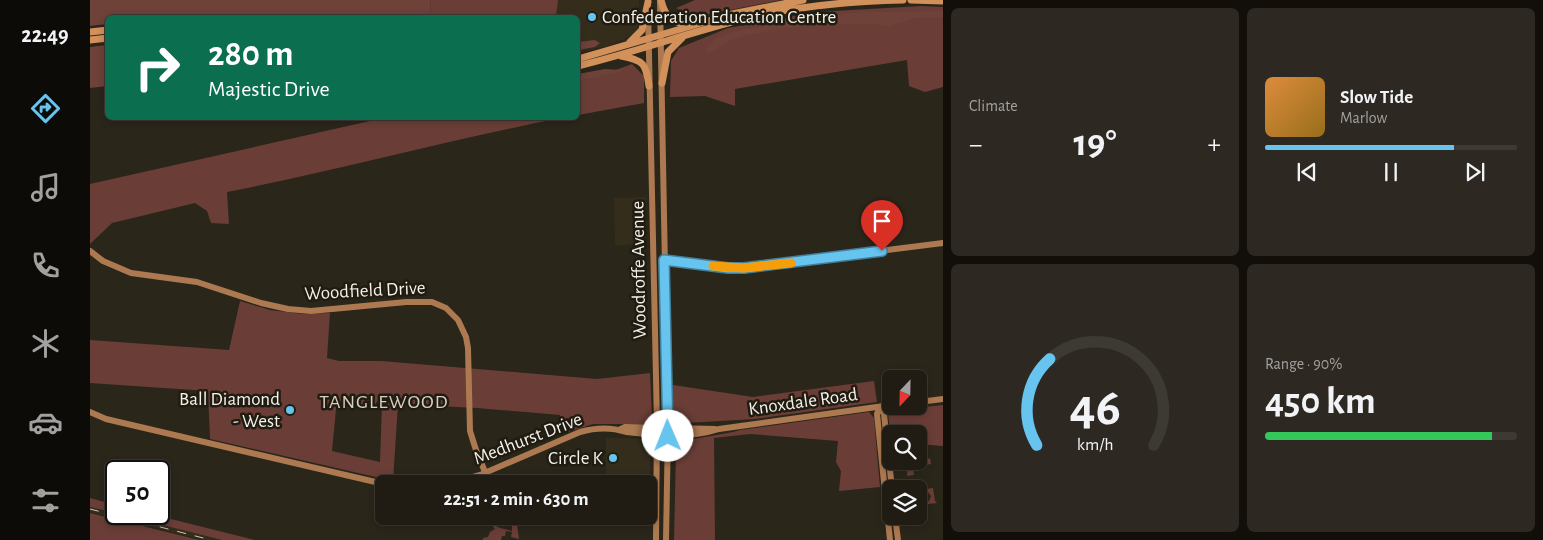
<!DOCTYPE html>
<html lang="en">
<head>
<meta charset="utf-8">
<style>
	:root { --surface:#201c14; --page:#2d2922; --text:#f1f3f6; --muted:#a2a1a0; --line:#3d3a34; --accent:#66c4ef }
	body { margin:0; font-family:"Alegreya Sans",sans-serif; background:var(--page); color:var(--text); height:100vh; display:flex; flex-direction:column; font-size:19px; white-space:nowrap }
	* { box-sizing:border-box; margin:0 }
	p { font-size:16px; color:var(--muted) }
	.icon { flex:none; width:28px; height:28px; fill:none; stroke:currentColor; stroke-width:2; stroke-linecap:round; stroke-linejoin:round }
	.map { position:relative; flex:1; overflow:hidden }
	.details { display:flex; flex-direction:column; gap:8px; padding:8px; background:#120f0b; width:600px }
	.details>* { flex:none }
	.hud { position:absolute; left:15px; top:15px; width:475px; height:105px; border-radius:8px; box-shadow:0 2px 8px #0003,0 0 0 1px var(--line); background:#0b6e4f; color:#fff; overflow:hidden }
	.needle { width:32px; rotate:202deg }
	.controls { position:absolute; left:792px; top:370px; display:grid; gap:10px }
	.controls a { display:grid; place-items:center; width:45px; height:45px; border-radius:8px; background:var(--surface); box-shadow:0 2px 8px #0003,0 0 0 1px var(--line); font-size:25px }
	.speed { position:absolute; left:15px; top:460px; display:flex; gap:10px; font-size:25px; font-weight:700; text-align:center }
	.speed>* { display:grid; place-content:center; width:65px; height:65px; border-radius:50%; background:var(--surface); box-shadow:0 2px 8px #0003,0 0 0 1px var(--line); line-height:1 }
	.speed .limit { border:2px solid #111; border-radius:8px; background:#fff; color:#111 }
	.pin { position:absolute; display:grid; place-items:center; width:42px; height:42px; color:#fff; margin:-51px -21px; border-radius:50% 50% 50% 0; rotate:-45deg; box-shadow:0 0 5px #0007 }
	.pin .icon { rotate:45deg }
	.me { position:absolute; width:55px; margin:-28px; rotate:359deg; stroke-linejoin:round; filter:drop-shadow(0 0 4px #0008) }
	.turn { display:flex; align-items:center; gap:18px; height:105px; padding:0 20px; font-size:22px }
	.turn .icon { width:65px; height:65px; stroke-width:2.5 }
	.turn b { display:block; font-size:35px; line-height:42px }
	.big { font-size:38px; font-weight:700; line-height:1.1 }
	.details .tile { flex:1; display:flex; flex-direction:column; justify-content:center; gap:8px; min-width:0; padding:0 18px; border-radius:8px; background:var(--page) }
	.details .dial { align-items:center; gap:0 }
	.dial svg { height:130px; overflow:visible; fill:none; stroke:var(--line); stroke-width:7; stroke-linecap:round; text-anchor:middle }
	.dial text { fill:var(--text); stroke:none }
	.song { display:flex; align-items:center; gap:15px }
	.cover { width:60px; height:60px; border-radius:8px; background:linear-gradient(135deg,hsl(30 70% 55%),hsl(40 70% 35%)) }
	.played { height:5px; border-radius:2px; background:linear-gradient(90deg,var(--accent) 75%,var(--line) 75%) }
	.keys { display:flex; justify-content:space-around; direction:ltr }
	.heat { display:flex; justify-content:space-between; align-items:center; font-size:28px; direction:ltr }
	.charge { height:8px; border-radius:4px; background:linear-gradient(90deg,#34c759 90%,var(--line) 0) }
	.details .tiles { flex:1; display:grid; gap:8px; grid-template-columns:repeat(2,1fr) }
	.trip { position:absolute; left:285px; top:475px; width:282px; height:50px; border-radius:8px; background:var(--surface); box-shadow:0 2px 8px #0003,0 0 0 1px var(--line); font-weight:700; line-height:50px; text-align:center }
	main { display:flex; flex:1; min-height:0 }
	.menu { display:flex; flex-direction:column; width:90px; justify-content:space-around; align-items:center; background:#0d0b08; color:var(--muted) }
	.menu .icon { width:35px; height:35px }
	.menu .current { color:var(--accent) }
	.menu b { font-size:22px; color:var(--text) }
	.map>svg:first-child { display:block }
	.built { fill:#352d1c }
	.green { fill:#6a3e37; fill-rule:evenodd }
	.forest { fill:#6e4139 }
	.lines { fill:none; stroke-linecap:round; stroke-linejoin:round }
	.secondary { stroke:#ad7951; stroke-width:6 }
	.primary { stroke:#d2905a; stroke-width:7 }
	.rail { stroke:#cbc7bf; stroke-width:1; stroke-dasharray:9 9; stroke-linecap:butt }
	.route-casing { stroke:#427f9b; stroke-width:12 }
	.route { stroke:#66c4ef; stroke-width:9 }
	.slow { stroke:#f59e0b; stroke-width:9 }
	.poi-dot { fill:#66c4ef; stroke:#211c11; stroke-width:2 }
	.labels { text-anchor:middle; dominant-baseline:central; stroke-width:5; stroke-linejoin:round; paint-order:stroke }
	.poi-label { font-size:19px; fill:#f4f1e9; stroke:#211c11; text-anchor:end }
	.street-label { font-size:19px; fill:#f4f1e9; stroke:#211c11 }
	.neighbourhood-label { font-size:20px; letter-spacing:1px; fill:#d6cfc0; stroke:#211c11 }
</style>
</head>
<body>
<main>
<nav class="menu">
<b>22:49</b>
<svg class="icon current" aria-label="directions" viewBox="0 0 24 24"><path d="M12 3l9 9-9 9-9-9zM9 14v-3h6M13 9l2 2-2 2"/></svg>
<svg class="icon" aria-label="music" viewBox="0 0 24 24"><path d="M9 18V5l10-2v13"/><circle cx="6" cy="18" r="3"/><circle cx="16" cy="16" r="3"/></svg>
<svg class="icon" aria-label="phone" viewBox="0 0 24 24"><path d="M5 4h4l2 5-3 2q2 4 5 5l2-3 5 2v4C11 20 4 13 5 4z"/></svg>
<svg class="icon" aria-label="climate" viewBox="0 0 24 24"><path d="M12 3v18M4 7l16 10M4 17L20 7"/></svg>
<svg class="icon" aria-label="car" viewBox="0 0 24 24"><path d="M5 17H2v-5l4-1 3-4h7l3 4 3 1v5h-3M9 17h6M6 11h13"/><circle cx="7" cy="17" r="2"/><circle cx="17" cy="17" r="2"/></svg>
<svg class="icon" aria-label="filters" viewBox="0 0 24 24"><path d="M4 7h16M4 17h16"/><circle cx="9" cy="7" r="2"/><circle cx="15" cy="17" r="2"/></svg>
</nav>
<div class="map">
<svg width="853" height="540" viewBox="0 0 853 540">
	<rect width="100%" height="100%" fill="#2b261a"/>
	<path class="built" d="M468,0H549V15L547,33L518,46L488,52V18H466Z
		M556,197V243L525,246L524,198Z
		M516,438L560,439V502L559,484H516Z
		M0,507L26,514L132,540H114L0,512Z"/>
	<path class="green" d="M340,0H468L466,17L341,18Z
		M605,0H691L605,17L586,8Z
		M831,6L853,7V87L835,92L819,86L817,60L645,89V106L615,96L580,97L581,61L589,48L638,28L726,12Z
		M542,64L554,76V103L488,115V81L509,76Z
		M289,118H471C359,140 249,170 137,192L139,224L121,223L117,211L105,203L22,223L0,244V184L280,121Z
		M150,301L180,310L213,314L240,313L237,358L249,361H291L507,379L560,373L562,419L554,424H503L478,432L470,415L387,408L308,404L303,481L120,439L118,391L0,383V340L139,350ZM287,401L292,404L290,462L242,451L246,409L285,405Z
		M784,381L787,402L665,419L595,423C579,418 583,399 583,385L663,397Z
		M853,405V446L829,444V434H801V442L798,413L802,410Z
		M779,412L784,418L790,487L749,491L751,471L746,462L748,441L660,434L624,438L625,540H584L586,453L592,443L598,440L643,432L650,430Z
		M840,458L841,464L823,467L824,475L817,476L818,462L808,463L806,467L805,461H826V463L835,462V460Z
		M843,488L845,501L847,503L829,505V499L830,502L839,501L841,496L837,491L829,492V490Z
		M0,498L26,505V513L0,507Z
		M0,513L109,540H0Z
		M29,514H61L165,540H132Z
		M403,518L407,527L422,531V526L427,525L429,539L421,537L422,532L416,531L415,536H412L411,540H393V538L398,537L400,532L405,529L402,525H398L396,522Z"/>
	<path class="forest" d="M0,0H340L341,17L170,18L118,14L77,18H18L17,24L0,26Z
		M853,11V17L825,18L799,26L786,24L721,25L683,30L655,36L639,41L627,49L618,53L616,48L628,37L651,30L703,19L772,12Z
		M505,40L510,43L505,47L488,50V42Z
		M17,45V86L0,88V47Z
		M515,69L532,70L531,72L488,81V74Z"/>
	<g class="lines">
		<path class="secondary" d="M570,1L578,429L576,540
			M558,9L567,423L566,540
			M0,251L13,261L41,273L107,282L171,303L198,309L221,311L316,302H342L356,308L368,320L376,337L378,348L380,431L386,450L395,472
			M572,259L638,268H654L853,243
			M829,402L853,399
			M790,407L787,414L800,540
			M790,407L794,414L802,489
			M0,412L16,419L294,484
			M578,412L586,423L597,427
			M529,430L535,427L625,429
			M579,456L586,442L597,436
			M358,484L390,475L490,432C504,428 521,427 536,432C568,435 598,439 629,429L801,405
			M805,516L808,540"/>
		<path class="primary" d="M571,0C575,17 582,23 599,25
			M821,0L853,1
			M0,32L18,30
			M0,40L18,38
			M540,42L552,30L558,2
			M531,56C554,60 556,64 559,86
			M488,59L642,14L713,0
			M488,66C546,52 603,31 661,17C711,6 762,1 813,0
			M572,83L578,52L592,38"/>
		<path class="rail" d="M0,509L121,540"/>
	</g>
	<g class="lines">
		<defs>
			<path id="route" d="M578,436L574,260L638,268H654L792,251"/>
		</defs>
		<use href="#route" class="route-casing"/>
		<use href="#route" class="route"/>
		<path class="slow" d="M623,266L654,268L701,263"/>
	</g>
	<g class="poi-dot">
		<circle cx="502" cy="17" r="5"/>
		<circle cx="200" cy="410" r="5"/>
		<circle cx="523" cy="458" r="5"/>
	</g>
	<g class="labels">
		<g class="poi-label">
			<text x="512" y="17" text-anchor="start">Confederation Education Centre</text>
			<text x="190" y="399">Ball Diamond<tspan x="190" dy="22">- West</tspan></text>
			<text x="513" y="458">Circle K</text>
		</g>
		<g class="street-label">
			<text transform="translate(549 270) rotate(-91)">Woodroffe Avenue</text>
			<text transform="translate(275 291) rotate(-3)">Woodfield Drive</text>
			<text transform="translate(713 402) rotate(-8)">Knoxdale Road</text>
			<text transform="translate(438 439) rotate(-21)">Medhurst Drive</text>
		</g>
		<g class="neighbourhood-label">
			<text x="294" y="402">TANGLEWOOD</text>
		</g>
	</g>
</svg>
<div class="controls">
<a><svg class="needle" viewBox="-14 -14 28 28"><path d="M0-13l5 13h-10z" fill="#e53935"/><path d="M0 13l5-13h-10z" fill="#a2a1a0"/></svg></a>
<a><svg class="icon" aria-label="search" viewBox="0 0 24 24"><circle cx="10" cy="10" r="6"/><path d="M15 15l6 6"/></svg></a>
<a><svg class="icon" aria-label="layers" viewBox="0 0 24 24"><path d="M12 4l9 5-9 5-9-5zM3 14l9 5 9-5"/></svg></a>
</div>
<div class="speed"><div class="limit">50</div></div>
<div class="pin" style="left:792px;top:251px;background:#d93025"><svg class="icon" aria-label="arrive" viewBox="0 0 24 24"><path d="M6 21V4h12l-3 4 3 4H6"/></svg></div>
<svg class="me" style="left:578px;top:436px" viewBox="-20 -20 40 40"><circle r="19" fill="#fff"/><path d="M0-13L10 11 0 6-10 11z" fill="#66c4ef"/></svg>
<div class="trip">22:51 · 2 min · 630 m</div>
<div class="hud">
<div class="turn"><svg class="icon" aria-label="right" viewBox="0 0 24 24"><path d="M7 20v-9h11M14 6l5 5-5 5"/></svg><div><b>280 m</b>Majestic Drive</div></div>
</div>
</div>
<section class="details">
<div class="tiles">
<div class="tile"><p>Climate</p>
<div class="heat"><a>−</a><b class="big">19°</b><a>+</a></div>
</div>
<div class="tile">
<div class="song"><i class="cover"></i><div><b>Slow Tide</b><p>Marlow</p></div></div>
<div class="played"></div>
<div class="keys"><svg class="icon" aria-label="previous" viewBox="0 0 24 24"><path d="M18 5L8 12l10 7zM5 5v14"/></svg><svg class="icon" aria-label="pause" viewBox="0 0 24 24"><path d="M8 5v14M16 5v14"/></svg><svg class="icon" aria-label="next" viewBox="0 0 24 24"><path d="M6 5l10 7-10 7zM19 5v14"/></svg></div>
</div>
<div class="tile dial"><svg viewBox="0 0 100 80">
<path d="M14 69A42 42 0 1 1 86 69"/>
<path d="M14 69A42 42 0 0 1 22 16" stroke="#66c4ef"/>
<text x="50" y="56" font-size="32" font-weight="700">46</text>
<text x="50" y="72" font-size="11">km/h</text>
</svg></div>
<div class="tile"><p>Range · 90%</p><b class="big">450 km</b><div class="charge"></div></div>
</div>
</section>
</main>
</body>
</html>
